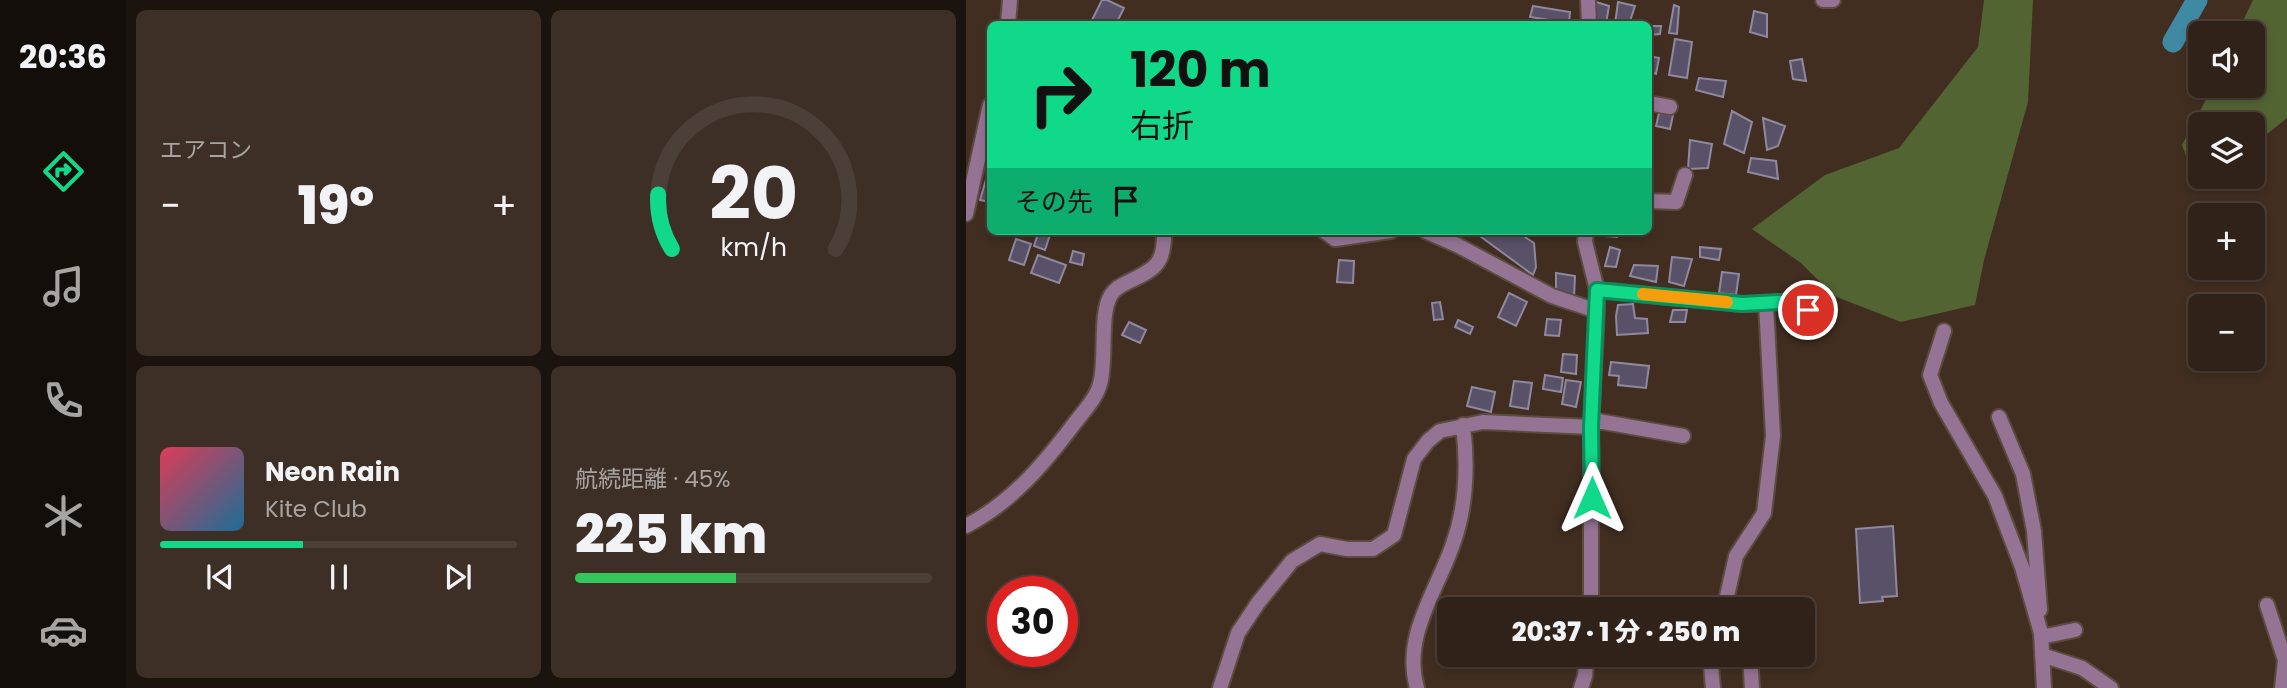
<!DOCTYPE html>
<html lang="ja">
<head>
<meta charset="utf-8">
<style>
	:root { --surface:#312219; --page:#3d2f26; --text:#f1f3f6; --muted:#a8a4a2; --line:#4c3f38; --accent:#11d98a }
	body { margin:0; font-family:Poppins,"Noto Sans JP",sans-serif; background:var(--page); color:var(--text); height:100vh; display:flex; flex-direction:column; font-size:26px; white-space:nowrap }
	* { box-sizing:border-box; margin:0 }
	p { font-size:23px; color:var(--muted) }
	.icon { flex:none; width:38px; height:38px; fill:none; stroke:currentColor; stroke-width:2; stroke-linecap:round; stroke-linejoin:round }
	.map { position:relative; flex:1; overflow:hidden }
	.details { display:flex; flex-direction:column; gap:10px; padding:10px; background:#1b130e; width:840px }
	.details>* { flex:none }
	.banner { position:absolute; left:21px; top:21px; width:665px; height:214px; border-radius:10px; box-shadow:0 4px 10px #0003,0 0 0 2px var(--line); background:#11d98a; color:#111; overflow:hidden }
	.fabs { position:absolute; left:1222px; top:21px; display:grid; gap:14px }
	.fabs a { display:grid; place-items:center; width:77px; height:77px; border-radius:10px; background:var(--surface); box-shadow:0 4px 10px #0003,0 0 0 2px var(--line); font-size:35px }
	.speed { position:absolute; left:21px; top:576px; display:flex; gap:14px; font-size:35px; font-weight:700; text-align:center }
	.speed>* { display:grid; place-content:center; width:91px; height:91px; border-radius:50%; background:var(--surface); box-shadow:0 4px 10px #0003,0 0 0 2px var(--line); line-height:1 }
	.speed .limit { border:10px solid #d22; background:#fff; color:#111 }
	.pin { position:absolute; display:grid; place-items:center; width:60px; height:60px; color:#fff; margin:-30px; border:4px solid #fff; border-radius:50%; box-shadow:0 2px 7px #0007 }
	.me { position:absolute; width:77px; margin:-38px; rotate:0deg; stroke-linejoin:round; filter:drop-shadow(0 0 5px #0008) }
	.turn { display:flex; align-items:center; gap:24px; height:147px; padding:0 28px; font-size:32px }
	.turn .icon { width:91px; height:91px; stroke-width:2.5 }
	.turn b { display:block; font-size:49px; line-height:60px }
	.then { display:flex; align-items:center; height:66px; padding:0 28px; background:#0003; gap:14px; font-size:26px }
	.big { font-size:52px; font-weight:800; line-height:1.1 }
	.details .tile { flex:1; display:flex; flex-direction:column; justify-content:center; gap:10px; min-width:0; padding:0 24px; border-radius:10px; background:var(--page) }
	.details .dial { align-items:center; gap:0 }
	.dial svg { height:182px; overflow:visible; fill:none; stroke:var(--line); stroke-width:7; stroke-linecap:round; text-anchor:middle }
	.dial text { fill:var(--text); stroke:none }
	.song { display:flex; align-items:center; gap:21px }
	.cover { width:84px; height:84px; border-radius:10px; background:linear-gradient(135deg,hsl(350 70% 55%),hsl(200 70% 35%)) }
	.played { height:7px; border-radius:4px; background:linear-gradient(90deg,var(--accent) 40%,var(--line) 40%) }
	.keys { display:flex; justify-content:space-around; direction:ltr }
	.heat { display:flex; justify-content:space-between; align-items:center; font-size:38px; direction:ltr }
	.charge { height:10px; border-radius:5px; background:linear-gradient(90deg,#34c759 45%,var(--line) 0) }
	.details .tiles { flex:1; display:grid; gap:10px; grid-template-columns:repeat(2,1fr) }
	.trip { position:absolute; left:471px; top:597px; width:378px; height:70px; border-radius:10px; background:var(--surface); box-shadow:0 4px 10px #0003,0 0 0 2px var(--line); font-weight:800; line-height:70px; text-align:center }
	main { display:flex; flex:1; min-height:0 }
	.menu { display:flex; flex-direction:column; width:126px; justify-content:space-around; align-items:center; background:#140e0a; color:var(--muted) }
	.menu .icon { width:49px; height:49px }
	.menu .on { color:var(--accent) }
	.menu b { font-size:32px; color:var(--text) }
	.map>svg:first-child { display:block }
	.green { fill:#536433 }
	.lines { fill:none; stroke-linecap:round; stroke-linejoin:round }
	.river { stroke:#4089a3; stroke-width:21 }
	.building { fill:#585167; stroke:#8f89a0; stroke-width:2 }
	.street-casing { stroke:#5d4b3f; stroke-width:18 }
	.street { stroke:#947395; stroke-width:14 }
	.route-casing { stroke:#0b8d5a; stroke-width:18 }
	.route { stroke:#11d98a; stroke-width:12 }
	.slow { stroke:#f59e0b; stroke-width:12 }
</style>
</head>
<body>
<main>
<nav class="menu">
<b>20:36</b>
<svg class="icon on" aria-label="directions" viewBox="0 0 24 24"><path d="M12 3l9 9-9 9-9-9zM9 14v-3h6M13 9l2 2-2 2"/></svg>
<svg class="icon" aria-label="music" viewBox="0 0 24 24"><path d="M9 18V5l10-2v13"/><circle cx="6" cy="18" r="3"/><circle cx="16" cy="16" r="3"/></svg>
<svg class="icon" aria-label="phone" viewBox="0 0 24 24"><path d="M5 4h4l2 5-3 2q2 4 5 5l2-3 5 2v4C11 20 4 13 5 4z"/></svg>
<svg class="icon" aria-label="climate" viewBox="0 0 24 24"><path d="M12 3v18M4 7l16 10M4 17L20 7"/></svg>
<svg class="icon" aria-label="car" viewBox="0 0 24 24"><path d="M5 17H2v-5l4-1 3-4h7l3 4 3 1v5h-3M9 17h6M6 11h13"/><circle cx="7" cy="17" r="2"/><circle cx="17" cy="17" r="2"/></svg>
</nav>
<section class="details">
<div class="tiles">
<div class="tile"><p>エアコン</p>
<div class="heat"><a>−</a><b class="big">19°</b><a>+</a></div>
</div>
<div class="tile dial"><svg viewBox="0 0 100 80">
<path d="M14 69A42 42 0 1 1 86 69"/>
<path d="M14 69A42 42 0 0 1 8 45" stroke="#11d98a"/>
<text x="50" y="56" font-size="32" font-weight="700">20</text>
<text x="50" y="72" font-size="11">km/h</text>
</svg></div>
<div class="tile">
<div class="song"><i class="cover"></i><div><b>Neon Rain</b><p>Kite Club</p></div></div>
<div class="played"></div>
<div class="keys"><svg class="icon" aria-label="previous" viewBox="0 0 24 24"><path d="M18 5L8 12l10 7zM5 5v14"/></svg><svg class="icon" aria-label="pause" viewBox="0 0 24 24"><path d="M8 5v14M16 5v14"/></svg><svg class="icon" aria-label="next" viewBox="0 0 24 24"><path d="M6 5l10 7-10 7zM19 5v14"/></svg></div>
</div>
<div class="tile"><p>航続距離 · 45%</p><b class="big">225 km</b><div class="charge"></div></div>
</div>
</section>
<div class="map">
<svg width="1321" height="688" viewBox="0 0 1321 688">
	<rect width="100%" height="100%" fill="#412e21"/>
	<path class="green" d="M1018,0H1067L1062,102L1018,260L1009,305L935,322L868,296L835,263L786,229L859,175L933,148L1012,47Z
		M1287,0H1321V118L1286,146V124H1234V177H1250L1233,190L1216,145L1247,86H1286V33H1271Z"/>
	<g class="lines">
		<path class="river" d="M1207,42L1231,0"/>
	</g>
	<path class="building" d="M136,0H141L158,8L150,24H124Z
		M630,2L643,6L640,24H629Z
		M652,2L669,6L663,24H649Z
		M708,5L713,7L711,34L703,33Z
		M567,6L604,12L603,23L564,17Z
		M788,11L801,14V37L784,32Z
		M685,26H695L694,34L683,35Z
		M709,39L726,42L721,78L703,75Z
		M683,56L693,58L690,74L682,71Z
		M836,59L840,81L827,79L824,61Z
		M733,78L760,81L757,97L730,90Z
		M766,111L786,122L778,153L758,144Z
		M693,113L707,115L704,129L690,126Z
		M797,118L819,126L812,146L801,150Z
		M724,140L746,144L742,168L722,169Z
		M785,158L810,161L812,179L782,172Z
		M21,176L24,177V202L14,200Z
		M73,231L85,232L79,250L68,246Z
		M507,231H550L568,243L570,267L567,275Z
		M628,231H651V237L627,235Z
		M50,239L65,244L58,265L43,260Z
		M644,247L654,250L650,267L639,266Z
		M734,247L755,249L753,260L734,257Z
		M107,251L118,254L116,265L104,262Z
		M72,255L100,265L93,283L65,273Z
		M706,257L726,259L718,286L703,282Z
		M373,260L388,261L387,283L371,282Z
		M668,265L692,266L690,282L664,276Z
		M756,272L773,274L770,295L753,293Z
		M590,273L609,276L608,297L590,290Z
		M833,287L859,292L865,312L833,302Z
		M543,293L561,302L550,326L532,317Z
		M474,302L477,319L468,320L466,303Z
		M667,304L669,318L681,319L682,333L651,335L650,316L652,305Z
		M707,310H721L719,322H704Z
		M581,319L595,320L593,336L579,335Z
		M492,320L507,327L504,334L489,327Z
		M163,322L180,330L174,343L156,335Z
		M597,354L611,355L610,374L595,372Z
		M645,362L683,366L680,388L652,385L653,376L643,375Z
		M579,375L597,378L595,392L577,389Z
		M600,380L615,382L610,407L596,404Z
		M548,381L566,383L562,409L544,406Z
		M506,387L529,392L525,412L501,406Z
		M927,526L931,596L916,597L917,601L894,603L890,529Z"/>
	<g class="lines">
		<defs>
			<path id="street" d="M622,0L623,24
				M857,0H867
				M42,24L44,0
				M682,103L704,107
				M682,201L710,202L719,175
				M0,214L24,105
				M358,231L369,239L425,231
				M459,231L491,245L586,296L631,311
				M620,231L619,242L631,290V311L625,427V609
				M631,290L776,304H800L807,436L798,513L770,556L759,605L755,609
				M800,304L813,302L842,310
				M978,331L964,375L975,403L1029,496L1056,567L1075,633L1078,688
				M1033,417L1057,474L1068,531L1074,610
				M626,420L717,436
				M0,526C46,502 77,465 108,424C117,412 130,399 134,384C141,360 133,314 145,295C149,288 156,285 162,282C190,269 199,263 198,231
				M1301,605L1319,660L1316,688
				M1075,637L1109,630
				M744,654L747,688
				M784,654L786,688
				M1076,655L1116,668L1145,688
				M254,688L272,633L292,603L326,561L354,544L381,549H407L428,535L448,459L462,441L474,431L517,422L625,427
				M451,688C436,636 471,591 487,544C501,505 502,466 497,425
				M615,688L619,676L621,654"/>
		</defs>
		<use href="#street" class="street-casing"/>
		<use href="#street" class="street"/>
	</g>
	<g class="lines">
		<defs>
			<path id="route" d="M626,498L625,427L631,290L776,304L813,302L842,310"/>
		</defs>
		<use href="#route" class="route-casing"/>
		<use href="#route" class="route"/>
		<path class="slow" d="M677,294L761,302"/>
	</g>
</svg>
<div class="fabs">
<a><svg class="icon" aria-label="sound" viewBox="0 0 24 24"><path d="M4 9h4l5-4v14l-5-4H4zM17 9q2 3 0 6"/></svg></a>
<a><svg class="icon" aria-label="layers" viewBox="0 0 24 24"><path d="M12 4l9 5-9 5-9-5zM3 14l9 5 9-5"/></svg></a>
<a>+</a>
<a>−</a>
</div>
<div class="speed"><div class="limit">30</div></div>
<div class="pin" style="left:842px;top:310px;background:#d93025"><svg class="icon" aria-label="arrive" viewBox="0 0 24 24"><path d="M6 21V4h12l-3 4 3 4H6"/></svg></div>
<svg class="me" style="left:626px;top:498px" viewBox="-20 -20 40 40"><path d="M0-17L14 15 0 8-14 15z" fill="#11d98a" stroke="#fff" stroke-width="4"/></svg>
<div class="trip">20:37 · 1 分 · 250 m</div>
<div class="banner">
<div class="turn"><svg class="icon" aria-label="right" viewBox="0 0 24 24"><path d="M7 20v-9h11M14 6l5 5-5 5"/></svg><div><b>120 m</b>右折</div></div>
<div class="then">その先<svg class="icon" aria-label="arrive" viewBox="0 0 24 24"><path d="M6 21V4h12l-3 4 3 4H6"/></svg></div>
</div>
</div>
</main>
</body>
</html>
